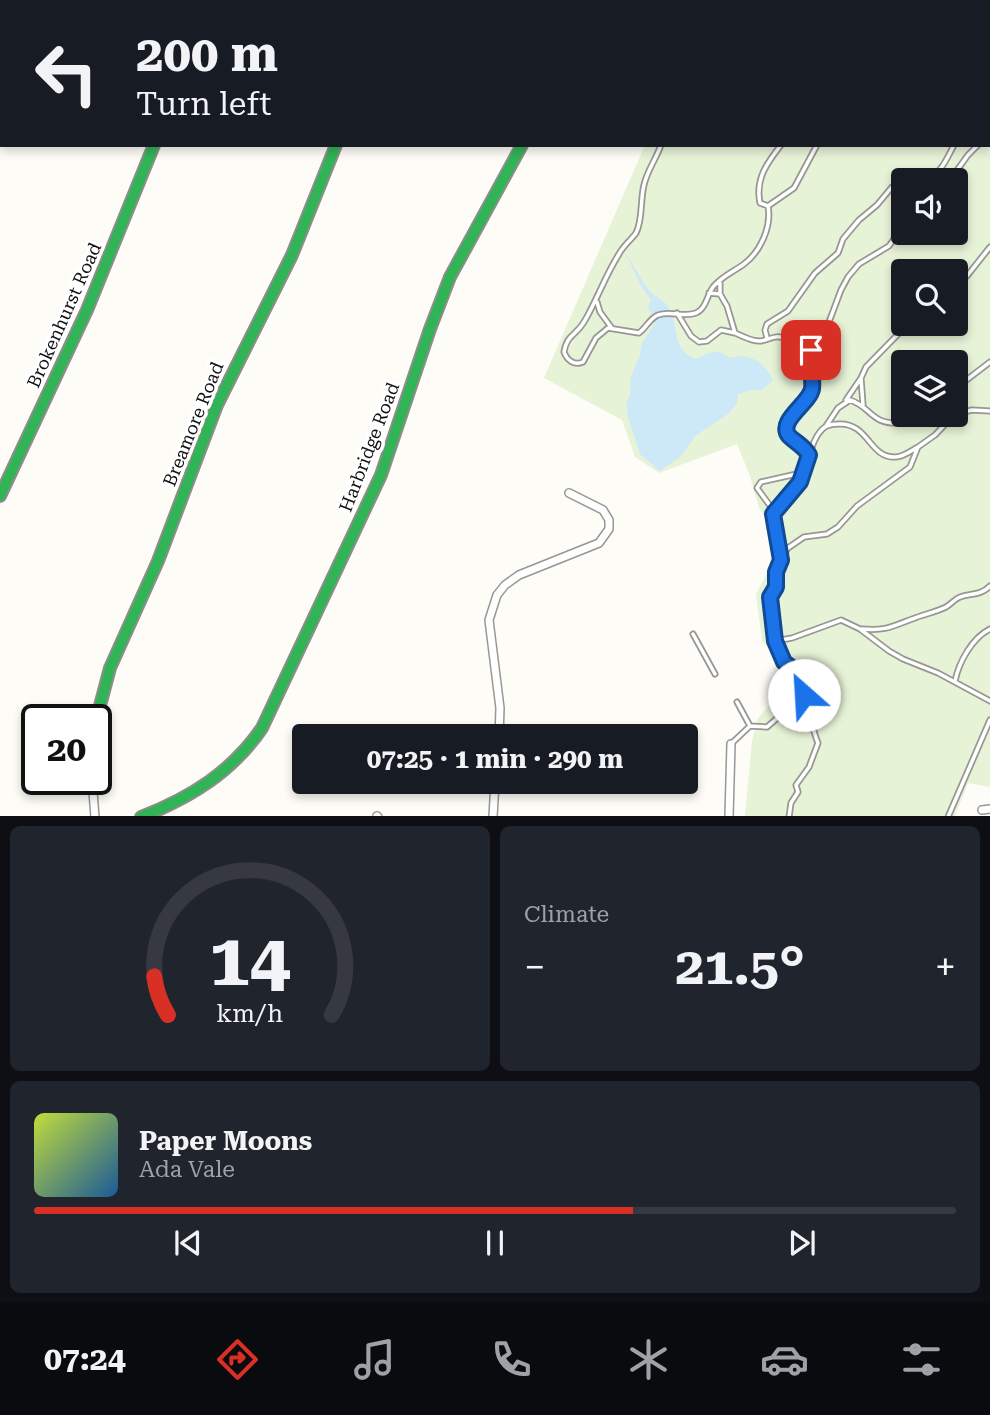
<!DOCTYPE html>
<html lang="en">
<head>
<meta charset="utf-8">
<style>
	:root { --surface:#171b24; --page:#20242c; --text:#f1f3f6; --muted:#9ea1a6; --line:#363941; --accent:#d93025 }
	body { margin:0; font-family:"Roboto Serif",serif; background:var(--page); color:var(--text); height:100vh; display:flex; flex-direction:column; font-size:26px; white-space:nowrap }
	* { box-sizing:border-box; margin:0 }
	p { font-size:23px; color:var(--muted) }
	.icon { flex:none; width:38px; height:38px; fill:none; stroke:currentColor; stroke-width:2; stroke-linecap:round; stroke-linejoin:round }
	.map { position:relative; height:816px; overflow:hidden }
	.drawer { display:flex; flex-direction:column; gap:10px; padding:10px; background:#0d0f14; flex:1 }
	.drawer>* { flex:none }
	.guide { position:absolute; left:0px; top:0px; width:990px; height:147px; box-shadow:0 4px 10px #0003; background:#171b24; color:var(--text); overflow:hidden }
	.tools { position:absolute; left:891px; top:168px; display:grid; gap:14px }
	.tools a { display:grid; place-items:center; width:77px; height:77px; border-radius:7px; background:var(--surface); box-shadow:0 4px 10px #0003; font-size:35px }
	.speed { position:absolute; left:21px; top:704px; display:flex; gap:14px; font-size:35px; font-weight:700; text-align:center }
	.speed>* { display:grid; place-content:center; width:91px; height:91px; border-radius:50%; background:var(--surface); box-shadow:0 4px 10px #0003; line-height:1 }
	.speed .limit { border:4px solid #111; border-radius:10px; background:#fff; color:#111 }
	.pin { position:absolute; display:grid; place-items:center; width:60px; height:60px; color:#fff; margin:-30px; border-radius:14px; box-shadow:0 4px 10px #0006 }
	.me { position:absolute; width:77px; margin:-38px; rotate:334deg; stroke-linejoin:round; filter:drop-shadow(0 0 5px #0008) }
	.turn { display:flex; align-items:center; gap:24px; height:147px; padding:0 21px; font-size:32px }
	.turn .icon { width:91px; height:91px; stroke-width:2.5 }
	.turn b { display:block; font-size:49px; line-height:60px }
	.big { font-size:52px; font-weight:700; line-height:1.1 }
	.drawer .card { flex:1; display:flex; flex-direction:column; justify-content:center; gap:10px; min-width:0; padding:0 24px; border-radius:10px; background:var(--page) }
	.drawer .dial { align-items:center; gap:0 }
	.dial svg { height:182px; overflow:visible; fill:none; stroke:var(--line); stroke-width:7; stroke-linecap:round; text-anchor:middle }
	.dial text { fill:var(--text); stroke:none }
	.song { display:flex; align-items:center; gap:21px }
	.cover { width:84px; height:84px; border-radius:10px; background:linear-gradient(135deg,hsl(70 70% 55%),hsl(210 70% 35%)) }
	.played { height:7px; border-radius:4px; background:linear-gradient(90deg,var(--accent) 65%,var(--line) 65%) }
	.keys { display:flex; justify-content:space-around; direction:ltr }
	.heat { display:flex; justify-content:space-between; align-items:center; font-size:38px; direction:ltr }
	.drawer .tiles { flex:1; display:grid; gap:10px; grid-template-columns:1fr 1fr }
	.card:last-child { grid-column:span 2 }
	.trip { position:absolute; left:292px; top:724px; width:406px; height:70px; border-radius:7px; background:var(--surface); box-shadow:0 4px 10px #0003; font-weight:700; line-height:70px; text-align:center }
	.menu { display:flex; height:112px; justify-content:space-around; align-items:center; background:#090b0e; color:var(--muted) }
	.menu .icon { width:49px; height:49px }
	.menu .active { color:var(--accent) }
	.menu b { font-size:32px; color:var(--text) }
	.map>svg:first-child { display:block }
	.green { fill:#e7f3d7; fill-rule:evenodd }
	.water { fill:#cde8f7 }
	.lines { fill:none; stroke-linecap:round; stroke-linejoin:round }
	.lane-casing { stroke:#979795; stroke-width:7 }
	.street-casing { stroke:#979795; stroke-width:10 }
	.fast-casing { stroke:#8e8d8b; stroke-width:14 }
	.lane { stroke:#fffffe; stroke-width:3.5 }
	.street { stroke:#fffffe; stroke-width:7 }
	.fast { stroke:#30b455; stroke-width:10 }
	.route-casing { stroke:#114b97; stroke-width:18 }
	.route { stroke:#1a73e8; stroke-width:12 }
	.labels { text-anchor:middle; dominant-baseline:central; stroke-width:7; stroke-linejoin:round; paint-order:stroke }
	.street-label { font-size:18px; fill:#111; stroke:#fff }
</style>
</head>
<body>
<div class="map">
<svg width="990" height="817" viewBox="0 0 990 817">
	<rect width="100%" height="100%" fill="#fdfcf7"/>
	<path class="green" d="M708,0H990V787L968,783L955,816H745L752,741L758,718L788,684V670L762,641L756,594L774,560L772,527L759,508L750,476L737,444L659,473L635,457L622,420L544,378L645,145H989V2H707ZM903,180H956V233H903ZM903,271H956V324H903ZM903,362H956V415H903Z"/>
	<path class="water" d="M625,252C633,264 640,278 649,290C653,296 661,298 666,304C681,323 669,350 696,359C711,353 715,347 730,358C749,352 764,362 773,380L762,390H751L738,394L737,404L728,414L695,436L681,456L660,471L640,454L628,417L626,404L631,392L630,379L640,355L642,343L655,323L648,307L651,300L642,288Z"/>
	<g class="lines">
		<defs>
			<path id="lane" d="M719,2L720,0
				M879,2V0
				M909,2L910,0
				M989,114L990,113
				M989,139L990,138
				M661,145C656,159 647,171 644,185C640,200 643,220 636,233C631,240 623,246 619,254C605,276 597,300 584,322C576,336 567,334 564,352C567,360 574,366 583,362L596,338L608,328L639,333C647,327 649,319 658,315C671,310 683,318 696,313C706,309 707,295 713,287C722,276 733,272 744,264C760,252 772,227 768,206L794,188L817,145
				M922,180C940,177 946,160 954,145
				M950,180L968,155L978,145
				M768,206L760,203C755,179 767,163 781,145
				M956,285L967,276L990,247
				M709,293L720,294V282
				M720,294L727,306L735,333C743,336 752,342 761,341C771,339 776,334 786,339C807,348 821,377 809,398C803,407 786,415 786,427C786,436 804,447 809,455
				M597,302L600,312L611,327
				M677,313L691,336L699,342L707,341L721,330L735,333
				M767,338L765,330L767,324L788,311L815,273L838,253L843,239L859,220L877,205L892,187L903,182
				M808,359L811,350L829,322L841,290L848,277L859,264L889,246L903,226
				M861,378L866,367L908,324
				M956,388L990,362
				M846,400L861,378L863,405
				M956,414L972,410L990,411
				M826,426L838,408L850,400C872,407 870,425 901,423L911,415
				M774,514C785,501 798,490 801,473
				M781,560L771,507L757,488L761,482L801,473C810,460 810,445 819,433C824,426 829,424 838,424C869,422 869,459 896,457C902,457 911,451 916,448
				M862,629C888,631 892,626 915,618C925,614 936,612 946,607C951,604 955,599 960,597C971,593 980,596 990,586
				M693,634L715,674
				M775,641L770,597L776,587L779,562L788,548L804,537L827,534L838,527L857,506L910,467L918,447L935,435L954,415
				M955,681C959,662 972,638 990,629
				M737,702L750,726
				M732,743L750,726L767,727L804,695L806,679L784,662L775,641L792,638L841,620L860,629L889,651L903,659L938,673L990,701
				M789,817L791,803L798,792L796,785L809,767L818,743C811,727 811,711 804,695
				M948,817L990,720"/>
			<path id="street" d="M37,2L38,0
				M221,2L222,0
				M399,2V0
				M580,2L581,0
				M0,95L2,91
				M499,737L500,708L489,620L497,595L505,585L519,575L599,543L609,529V520L603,510L569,493
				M92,779L95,817
				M982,810L990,809
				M377,816L378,817
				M493,817L495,782
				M729,817L731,744"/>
			<path id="fast" d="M0,496L87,310L154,145
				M96,721L110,668L158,561L217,405L292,255L336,145
				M141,817C190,798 232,772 262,728L381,475L430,329L450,277L522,145"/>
		</defs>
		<use href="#lane" class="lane-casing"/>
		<use href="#street" class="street-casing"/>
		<use href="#fast" class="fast-casing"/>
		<use href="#lane" class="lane"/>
		<use href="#street" class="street"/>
		<use href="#fast" class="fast"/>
	</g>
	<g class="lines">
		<defs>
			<path id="route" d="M804,695L806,679L784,662L775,641L770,597L776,587V572L781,560L773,514L800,482L809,455C804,446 796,443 789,436C777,421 809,404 812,389C814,375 807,363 811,350"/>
		</defs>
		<use href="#route" class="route-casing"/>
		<use href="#route" class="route"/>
	</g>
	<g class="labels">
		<g class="street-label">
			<text transform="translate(64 315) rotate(-66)">Brokenhurst Road</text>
			<text transform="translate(193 424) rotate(-68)">Breamore Road</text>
			<text transform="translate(369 447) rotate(-69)">Harbridge Road</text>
		</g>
	</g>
</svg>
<div class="tools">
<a><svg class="icon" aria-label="sound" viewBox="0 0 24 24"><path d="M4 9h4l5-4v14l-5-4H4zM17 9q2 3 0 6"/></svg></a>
<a><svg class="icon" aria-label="search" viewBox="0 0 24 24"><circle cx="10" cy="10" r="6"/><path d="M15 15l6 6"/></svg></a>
<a><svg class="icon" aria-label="layers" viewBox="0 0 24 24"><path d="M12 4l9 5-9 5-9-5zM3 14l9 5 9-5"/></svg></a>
</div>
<div class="speed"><div class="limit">20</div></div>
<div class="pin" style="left:811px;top:350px;background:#d93025"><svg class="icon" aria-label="arrive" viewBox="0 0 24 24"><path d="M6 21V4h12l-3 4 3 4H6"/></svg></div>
<svg class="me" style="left:804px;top:695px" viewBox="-20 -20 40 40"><circle r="19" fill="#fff"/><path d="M0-13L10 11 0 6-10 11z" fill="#1a73e8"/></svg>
<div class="trip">07:25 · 1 min · 290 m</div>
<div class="guide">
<div class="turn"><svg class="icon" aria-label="left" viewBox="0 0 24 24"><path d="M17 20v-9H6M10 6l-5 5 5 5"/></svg><div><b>200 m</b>Turn left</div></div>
</div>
</div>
<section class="drawer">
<div class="tiles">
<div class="card dial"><svg viewBox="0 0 100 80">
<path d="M14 69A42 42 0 1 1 86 69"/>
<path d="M14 69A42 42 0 0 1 8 52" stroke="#d93025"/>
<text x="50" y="56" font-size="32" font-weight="700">14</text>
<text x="50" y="72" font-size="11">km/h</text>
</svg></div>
<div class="card"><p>Climate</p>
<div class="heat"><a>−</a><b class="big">21.5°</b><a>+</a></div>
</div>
<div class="card">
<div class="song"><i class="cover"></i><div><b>Paper Moons</b><p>Ada Vale</p></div></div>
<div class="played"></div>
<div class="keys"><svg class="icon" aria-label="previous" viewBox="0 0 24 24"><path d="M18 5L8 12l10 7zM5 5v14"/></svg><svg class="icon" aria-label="pause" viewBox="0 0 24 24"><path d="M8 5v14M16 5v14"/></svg><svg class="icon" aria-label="next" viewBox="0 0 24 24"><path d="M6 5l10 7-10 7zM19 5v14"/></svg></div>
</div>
</div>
</section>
<nav class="menu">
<b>07:24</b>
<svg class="icon active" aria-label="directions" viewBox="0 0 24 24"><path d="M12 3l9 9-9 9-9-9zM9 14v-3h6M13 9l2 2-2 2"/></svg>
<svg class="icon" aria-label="music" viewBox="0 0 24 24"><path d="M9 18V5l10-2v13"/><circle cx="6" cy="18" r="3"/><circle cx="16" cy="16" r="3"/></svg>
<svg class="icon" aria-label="phone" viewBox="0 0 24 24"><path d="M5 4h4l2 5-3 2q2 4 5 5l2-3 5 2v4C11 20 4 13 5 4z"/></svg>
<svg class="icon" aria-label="climate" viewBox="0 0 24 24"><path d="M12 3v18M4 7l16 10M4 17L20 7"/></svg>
<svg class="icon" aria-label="car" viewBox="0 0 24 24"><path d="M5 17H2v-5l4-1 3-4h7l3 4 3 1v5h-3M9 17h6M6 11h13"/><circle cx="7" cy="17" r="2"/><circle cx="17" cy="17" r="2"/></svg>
<svg class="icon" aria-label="filters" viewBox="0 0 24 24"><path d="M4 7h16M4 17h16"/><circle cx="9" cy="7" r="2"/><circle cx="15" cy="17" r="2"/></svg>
</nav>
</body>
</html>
